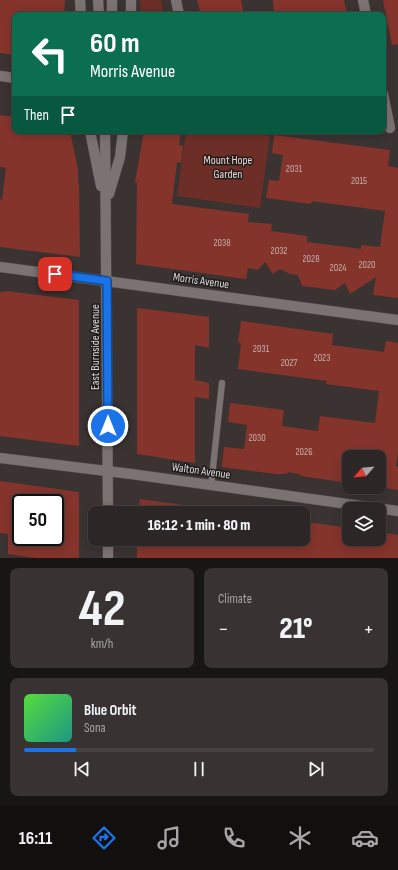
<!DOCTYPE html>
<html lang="en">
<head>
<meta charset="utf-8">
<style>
	:root { --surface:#2c2626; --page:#383232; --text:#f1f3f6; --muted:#a6a5a7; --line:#484343; --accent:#1a73e8 }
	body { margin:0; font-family:"Sofia Sans Condensed",sans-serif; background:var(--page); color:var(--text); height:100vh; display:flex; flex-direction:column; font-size:15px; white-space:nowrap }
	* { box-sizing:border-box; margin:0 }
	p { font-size:13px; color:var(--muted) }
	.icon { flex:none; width:22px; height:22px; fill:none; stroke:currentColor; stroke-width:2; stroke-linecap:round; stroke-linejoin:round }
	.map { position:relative; height:558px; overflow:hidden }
	.drawer { display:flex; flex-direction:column; gap:10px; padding:10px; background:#181515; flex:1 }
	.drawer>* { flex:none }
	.banner { position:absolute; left:12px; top:12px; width:374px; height:122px; border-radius:8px; box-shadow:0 2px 10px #0003,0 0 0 1px var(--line); background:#0b6e4f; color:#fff; overflow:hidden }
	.needle { width:26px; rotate:243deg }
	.fabs { position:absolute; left:342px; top:450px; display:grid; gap:8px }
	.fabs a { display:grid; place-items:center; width:44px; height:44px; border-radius:8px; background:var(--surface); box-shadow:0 2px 10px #0003,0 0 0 1px var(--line); font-size:20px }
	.speed { position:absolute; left:12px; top:494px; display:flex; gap:8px; font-size:20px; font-weight:700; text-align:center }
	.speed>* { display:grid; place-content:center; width:52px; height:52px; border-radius:50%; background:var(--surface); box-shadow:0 2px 10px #0003,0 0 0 1px var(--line); line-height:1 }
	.speed .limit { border:2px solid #111; border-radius:6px; background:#fff; color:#111 }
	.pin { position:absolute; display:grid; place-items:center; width:34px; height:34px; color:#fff; margin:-17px; border-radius:8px; box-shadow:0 2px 6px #0006 }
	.me { position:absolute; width:44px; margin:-22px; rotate:0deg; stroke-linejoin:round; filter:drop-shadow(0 0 3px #0008) }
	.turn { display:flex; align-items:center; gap:14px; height:84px; padding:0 12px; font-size:18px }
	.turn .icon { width:52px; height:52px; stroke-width:2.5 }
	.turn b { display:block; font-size:28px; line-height:34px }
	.then { display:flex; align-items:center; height:38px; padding:0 12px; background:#0003; gap:8px; font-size:15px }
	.big { font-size:30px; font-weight:800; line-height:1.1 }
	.drawer .tile { flex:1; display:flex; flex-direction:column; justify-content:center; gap:6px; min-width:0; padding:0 14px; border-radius:8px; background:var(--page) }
	.drawer .dial { align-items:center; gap:0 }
	.dial b { font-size:52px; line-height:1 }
	.song { display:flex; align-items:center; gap:12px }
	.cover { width:48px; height:48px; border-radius:6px; background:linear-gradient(135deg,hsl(110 70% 55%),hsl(170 70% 35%)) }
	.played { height:4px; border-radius:2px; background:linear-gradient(90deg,var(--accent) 15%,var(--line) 15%) }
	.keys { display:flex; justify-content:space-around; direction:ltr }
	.heat { display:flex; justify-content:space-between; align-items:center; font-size:22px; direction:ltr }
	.drawer .tiles { flex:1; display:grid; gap:10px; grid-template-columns:1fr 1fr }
	.tile:last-child { grid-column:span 2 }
	.trip { position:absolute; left:88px; top:506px; width:222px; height:40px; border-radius:8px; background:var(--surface); box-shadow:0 2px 10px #0003,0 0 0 1px var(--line); font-weight:800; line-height:40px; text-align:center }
	.dock { display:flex; height:64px; justify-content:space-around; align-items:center; background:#120f0f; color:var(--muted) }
	.dock .icon { width:28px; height:28px }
	.dock .active { color:var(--accent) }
	.dock b { font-size:18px; color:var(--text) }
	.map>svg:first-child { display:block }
	.green { fill:#6d2e27 }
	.building { fill:#85342c; fill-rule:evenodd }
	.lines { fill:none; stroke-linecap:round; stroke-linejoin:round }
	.lane-casing { stroke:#55504f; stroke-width:7 }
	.street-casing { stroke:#55504f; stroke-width:11 }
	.secondary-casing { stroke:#55504f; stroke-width:11 }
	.lane { stroke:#7a7372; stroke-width:6 }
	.street { stroke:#7a7372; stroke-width:10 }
	.secondary { stroke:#7a7372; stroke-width:10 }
	.route-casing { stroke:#114b97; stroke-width:10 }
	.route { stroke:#1a73e8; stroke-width:7 }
	.labels { text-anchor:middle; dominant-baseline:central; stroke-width:3; stroke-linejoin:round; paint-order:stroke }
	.number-label { font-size:10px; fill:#c6afad }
	.park-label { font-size:12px; fill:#f1d7d3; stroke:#1f1c1b }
	.street-label { font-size:12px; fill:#dcd8d8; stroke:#1f1c1b }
</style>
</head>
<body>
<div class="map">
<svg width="398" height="558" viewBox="0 0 398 558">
	<rect width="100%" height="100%" fill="#3a3332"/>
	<path class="green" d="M140,0H161L164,15H141Z
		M186,131H235L270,136L260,208L177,196Z"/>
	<path class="building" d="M0,0H65L64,15H15V55L0,53Z
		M197,0H241L244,15H201Z
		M273,0H344L347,15H274Z
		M383,0H398V44L392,45Z
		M0,115L15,117V131H70L78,170V183H79L80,257L0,247V199L2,200L6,168L0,167Z
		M144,131H181L179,145L183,146L181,163L177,162L172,204L249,214L248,222L272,224L271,231L307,236V242L361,249V245L380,247L385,211L312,201L311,204L266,198L269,180L279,181L283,155L272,153L274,135L390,150L388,166L398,168V298L373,295L376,277L350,294L345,283L335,290L302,286L298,275L290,274L280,269L273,274L265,262L258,270L248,268L246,279L136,264L137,183L135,182Z
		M6,291L79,300V446L0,436V292H5Z
		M137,308L209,317V348L195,345V380L209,383V399L195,397V463L137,454Z
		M241,321L333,334L332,345L384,352L386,341L398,343V452L396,466L398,467V490L379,487V457H349V483L301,476L299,474L289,472L286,474H276L222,467L224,447L244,449L247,425L228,422L230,403L284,410L282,426L318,431L320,416L375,423L379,391L326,384L327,381L238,369L241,343L238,342Z
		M0,481L79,492V558H35L8,554V534L0,533ZM21,503H55V537H21Z
		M140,499L184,505L183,513H138Z
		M307,522L342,527V528L349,529V539H385L386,533L398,535V558H137V539H305Z"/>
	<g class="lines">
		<defs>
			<path id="lane" d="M211,486L222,383"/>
			<path id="street" d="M176,0L179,15
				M363,0L366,15
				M0,76L15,78
				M383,94L390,128
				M0,267L398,320
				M0,458L131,474L398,511"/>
			<path id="secondary" d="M80,0L81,15
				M98,0L99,15
				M112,0V15
				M131,15V0
				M90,131L101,186
				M105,131L108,513
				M109,194L120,157L123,131
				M108,539V558"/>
		</defs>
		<use href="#lane" class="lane-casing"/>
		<use href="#street" class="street-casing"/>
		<use href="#secondary" class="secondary-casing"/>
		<use href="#lane" class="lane"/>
		<use href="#street" class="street"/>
		<use href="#secondary" class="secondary"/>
	</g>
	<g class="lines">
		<defs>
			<path id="route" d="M55,274L107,281L108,426"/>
		</defs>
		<use href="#route" class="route-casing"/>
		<use href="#route" class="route"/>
	</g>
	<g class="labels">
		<g class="number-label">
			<text x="294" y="169">2031</text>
			<text x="359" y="181">2015</text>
			<text x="222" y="243">2038</text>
			<text x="279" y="251">2032</text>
			<text x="311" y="259">2028</text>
			<text x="367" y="265">2020</text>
			<text x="338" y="268">2024</text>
			<text x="261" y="349">2031</text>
			<text x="322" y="358">2023</text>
			<text x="289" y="363">2027</text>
			<text x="257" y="438">2030</text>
			<text x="304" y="452">2026</text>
		</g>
		<g class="park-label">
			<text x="228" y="160">Mount Hope<tspan x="228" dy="14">Garden</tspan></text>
		</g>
		<g class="street-label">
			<text transform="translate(201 281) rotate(8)">Morris Avenue</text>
			<text transform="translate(95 347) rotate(-90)">East Burnside Avenue</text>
			<text transform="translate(201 471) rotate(8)">Walton Avenue</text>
		</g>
	</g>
</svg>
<div class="fabs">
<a><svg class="needle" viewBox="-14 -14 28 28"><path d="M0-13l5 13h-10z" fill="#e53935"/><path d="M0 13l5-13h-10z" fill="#a6a5a7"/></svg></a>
<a><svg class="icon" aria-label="layers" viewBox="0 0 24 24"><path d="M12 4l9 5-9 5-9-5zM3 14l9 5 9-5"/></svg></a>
</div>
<div class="speed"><div class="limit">50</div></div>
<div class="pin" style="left:55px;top:274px;background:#d93025"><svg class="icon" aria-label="arrive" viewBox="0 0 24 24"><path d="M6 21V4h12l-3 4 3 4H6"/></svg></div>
<svg class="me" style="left:108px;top:426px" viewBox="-20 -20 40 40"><circle r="17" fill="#1a73e8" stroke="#fff" stroke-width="3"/><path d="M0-11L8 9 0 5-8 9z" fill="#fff"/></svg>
<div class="trip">16:12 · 1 min · 80 m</div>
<div class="banner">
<div class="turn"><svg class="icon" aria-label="left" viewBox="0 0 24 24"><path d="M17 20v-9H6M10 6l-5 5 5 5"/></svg><div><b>60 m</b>Morris Avenue</div></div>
<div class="then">Then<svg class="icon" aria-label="arrive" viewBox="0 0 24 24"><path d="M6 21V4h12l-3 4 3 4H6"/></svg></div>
</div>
</div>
<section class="drawer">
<div class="tiles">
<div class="tile dial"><b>42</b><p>km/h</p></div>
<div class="tile"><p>Climate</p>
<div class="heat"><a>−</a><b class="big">21°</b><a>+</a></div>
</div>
<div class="tile">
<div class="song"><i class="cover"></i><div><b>Blue Orbit</b><p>Sona</p></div></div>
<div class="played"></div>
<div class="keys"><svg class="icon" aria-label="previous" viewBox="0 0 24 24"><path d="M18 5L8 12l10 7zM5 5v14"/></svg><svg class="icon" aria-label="pause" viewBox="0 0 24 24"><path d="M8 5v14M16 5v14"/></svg><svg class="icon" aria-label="next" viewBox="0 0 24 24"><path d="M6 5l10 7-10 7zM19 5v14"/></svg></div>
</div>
</div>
</section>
<nav class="dock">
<b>16:11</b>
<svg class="icon active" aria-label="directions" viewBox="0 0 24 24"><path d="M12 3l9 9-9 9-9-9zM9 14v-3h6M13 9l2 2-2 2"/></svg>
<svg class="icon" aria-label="music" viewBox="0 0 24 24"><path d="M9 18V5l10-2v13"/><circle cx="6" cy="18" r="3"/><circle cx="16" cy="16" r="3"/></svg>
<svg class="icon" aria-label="phone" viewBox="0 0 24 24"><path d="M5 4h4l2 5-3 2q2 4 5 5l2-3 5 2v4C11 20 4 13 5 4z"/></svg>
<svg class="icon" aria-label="climate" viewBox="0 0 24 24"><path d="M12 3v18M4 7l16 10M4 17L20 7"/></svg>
<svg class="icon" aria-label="car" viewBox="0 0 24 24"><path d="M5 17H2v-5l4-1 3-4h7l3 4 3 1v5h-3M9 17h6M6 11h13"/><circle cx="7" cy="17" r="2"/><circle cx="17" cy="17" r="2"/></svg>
</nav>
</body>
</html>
